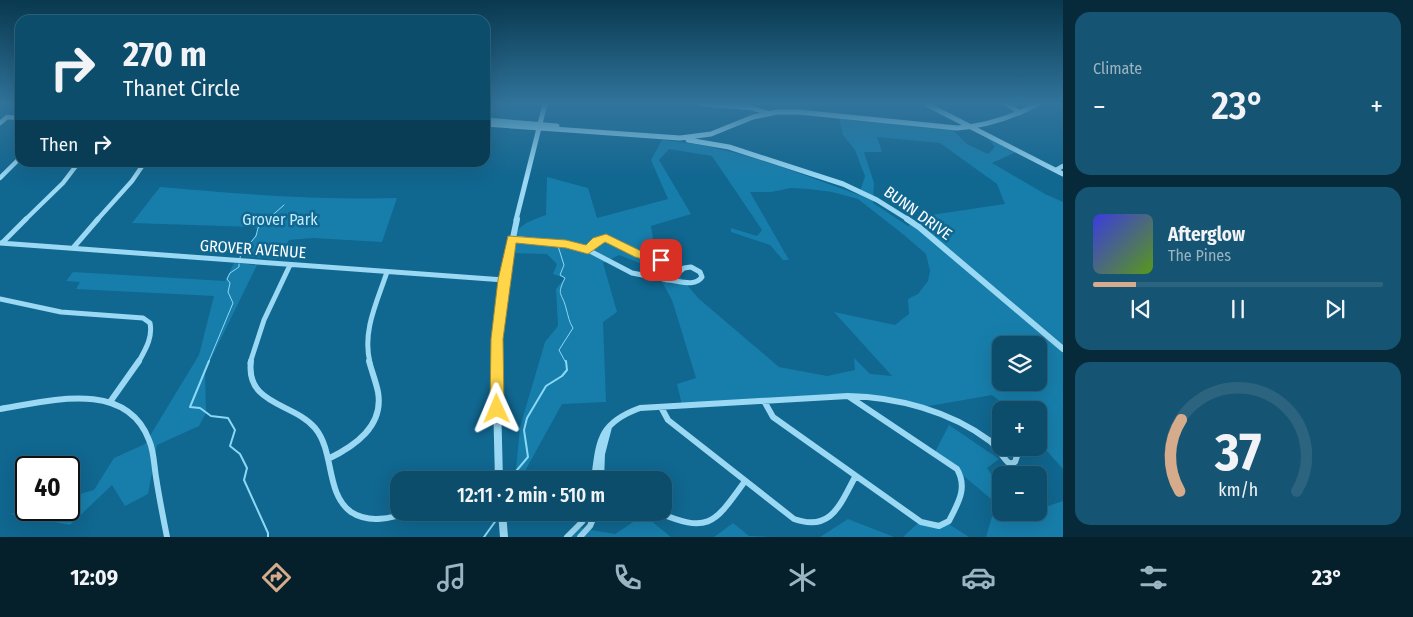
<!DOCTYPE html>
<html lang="en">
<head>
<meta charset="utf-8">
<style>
	:root { --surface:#0c4d6c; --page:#155472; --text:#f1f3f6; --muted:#9ab4c2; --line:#2c647f; --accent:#d6ab8b }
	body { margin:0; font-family:"Fira Sans Condensed",sans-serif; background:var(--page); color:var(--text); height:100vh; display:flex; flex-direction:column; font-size:19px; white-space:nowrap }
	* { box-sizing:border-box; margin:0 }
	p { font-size:16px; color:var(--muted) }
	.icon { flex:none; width:28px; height:28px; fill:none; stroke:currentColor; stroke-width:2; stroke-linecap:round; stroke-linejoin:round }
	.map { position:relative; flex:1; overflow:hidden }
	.details { display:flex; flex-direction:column; gap:12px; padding:12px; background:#072a3b; width:350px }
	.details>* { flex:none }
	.guide { position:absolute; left:15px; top:15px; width:475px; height:152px; border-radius:15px; box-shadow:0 5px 20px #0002,0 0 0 1px var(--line); background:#0c4d6c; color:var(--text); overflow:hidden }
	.buttons { position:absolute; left:992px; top:336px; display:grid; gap:10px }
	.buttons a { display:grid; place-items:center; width:55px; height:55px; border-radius:10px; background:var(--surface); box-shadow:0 5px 20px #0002,0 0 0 1px var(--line); font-size:25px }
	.speed { position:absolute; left:15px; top:456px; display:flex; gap:10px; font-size:25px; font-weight:700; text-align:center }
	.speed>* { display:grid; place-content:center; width:65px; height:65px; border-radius:50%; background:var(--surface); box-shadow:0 5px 20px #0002,0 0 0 1px var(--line); line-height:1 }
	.speed .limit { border:2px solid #111; border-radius:8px; background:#fff; color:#111 }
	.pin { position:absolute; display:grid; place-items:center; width:42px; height:42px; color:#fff; margin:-21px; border-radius:10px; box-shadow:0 2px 8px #0006 }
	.me { position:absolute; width:55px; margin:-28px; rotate:359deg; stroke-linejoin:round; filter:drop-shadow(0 0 4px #0008) }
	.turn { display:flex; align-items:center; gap:18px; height:105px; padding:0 25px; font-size:22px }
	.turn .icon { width:65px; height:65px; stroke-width:2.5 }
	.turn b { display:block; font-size:35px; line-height:42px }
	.then { display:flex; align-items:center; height:48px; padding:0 25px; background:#0003; gap:10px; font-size:19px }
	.big { font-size:38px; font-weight:600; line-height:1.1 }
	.details .card { flex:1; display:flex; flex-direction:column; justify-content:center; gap:8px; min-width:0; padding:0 18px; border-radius:15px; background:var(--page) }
	.details .dial { align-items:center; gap:0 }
	.dial svg { height:130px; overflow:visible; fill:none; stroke:var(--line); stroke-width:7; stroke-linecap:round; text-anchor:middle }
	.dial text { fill:var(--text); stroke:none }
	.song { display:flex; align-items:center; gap:15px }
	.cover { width:60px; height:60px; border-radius:8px; background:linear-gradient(135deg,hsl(240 70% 55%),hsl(90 70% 35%)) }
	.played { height:5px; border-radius:2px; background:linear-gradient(90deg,var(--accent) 15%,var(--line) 15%) }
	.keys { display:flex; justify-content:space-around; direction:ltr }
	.heat { display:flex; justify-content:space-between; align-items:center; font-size:28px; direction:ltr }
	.trip { position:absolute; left:390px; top:471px; width:282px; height:50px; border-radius:15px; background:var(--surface); box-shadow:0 5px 20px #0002,0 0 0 1px var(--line); font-weight:600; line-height:50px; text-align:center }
	.tabs { display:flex; height:80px; justify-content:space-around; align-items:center; background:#051f2b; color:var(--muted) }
	.tabs .icon { width:35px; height:35px }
	.tabs .active { color:var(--accent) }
	.tabs b { font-size:22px; color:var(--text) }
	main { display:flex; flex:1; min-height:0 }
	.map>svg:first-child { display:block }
	.green { fill:#177eab; fill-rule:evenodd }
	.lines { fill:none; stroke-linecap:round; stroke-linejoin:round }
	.stream-far1 { stroke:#8bd8f7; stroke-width:1 }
	.stream { stroke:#8bd8f7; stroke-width:2 }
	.minor-far2 { stroke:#9ad8f3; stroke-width:4.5 }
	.minor-far1 { stroke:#9ad8f3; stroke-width:5 }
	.minor { stroke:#9ad8f3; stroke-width:6 }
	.tertiary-far2 { stroke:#9ad8f3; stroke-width:5 }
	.tertiary-far1 { stroke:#9ad8f3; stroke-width:6 }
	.tertiary { stroke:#9ad8f3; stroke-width:8 }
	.route { fill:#ffd54a; stroke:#a68a30 }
	.labels { text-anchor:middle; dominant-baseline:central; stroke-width:5; stroke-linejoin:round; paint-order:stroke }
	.street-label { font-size:16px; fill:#fff; stroke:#106790 }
	.park-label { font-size:16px; fill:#c1ebfe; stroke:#106790 }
</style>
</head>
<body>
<main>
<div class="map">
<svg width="1063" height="537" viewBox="0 0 1063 537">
	<rect width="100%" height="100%" fill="#106790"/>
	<path class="green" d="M839,118L953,130L967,144L988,154L995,147L986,136L1016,152L992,163L1045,194L1063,202V469L1039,442V410H1023L1021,408L1010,409L992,395L918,408L876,397L682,405L677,384L696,378L672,300L655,269L619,255L603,263L617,312L603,322L606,402L562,404L520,480H515L520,427L545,342L558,326L556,289L565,278L553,274L557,264L547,254L508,253C515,226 522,224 546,215L547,177L588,188L597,218L668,199L651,160L662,140C730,145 796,172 859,195L865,176L855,150L843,135ZM877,137L940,143L997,184L1005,204L931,215L908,226L873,203L874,183L864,152H882ZM669,149L712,156L762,230L757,236L731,228V232L770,245L783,260H789L750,192H771L791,188L809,189L832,192L858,199L904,235L926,254L930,271L928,281L918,294L908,299L909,314L895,325L834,312L892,376L870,374L854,358L855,370L827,376L779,367L698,298L654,245L651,226L691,214L659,160ZM1001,345H1039V382H1001Z
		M160,187C239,194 318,200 397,198L382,242L313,238L289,240L277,259L242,256L259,229L253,227L132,223Z
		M234,263L257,265L205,371L206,413L199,426L157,445L148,494L125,506L112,485L70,525L10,514L26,509L69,510V497L94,490L114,458L145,444L199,355L214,296L76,289L80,282L66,281L73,272L225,281Z
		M949,425L999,459L987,468L1001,488V512L1019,513L1021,515L1039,512V509L1063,501V537H986L996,503L935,452Z
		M644,515L671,537H562L580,528L615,534Z
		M848,519L894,537H820Z
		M919,522L947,523L969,537H903Z
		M733,523L749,536L775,537H714Z"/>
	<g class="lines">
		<path class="stream-far1" d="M558,246L564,265L560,275L565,278C556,296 562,292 566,308C568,315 569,322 573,328L559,350L566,363
			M240,258L241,254L256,236L258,228L284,205
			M208,363L233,303L228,292L230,283L227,279L230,273L239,267V264"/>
		<path class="stream" d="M209,361L190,407L200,408L211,416L228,418L235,430L230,446L240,454L247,468L244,480L268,533V537
			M513,480L512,476L528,457L524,430L527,418L546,386L562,376L567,370L566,361
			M484,537L497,519"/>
		<path class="minor-far2" d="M701,104L752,108L767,113
			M1007,104L1020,113
			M0,123L7,117L20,118
			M1056,170L1063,166
			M0,178L20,158
			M25,220L63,183L79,162
			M97,220L132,181L145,162"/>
		<path class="minor-far1" d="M512,238L574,245L588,250L632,273L669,280
			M0,243L504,280
			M2,243L26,219
			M73,248L98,219
			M588,250L600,240H610L640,255L663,261L667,267V280
			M691,267L700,272L702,277C695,287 680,281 669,280L684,268Z
			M0,299L61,312L143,318L150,323C153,338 145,350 138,363
			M250,363L264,320L290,265
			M370,363C362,331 377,302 387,272"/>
		<path class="minor" d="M251,361C245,405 294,403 315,428C335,452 325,493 351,512C369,524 392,518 411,512
			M848,396C897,397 950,411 990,441C998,447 1002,458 1010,464L1015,462L1018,453L1016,448
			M110,402L139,361
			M661,407L668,420L794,519C831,532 840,505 855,477
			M0,409C49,401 126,379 149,440C154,451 154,465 156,477C159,497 163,517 167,537
			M328,459C355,446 384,426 378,392C376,382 372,372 369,361
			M594,476H610L617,480
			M594,480C599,440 599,423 640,408L848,396L957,469C968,488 958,503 949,521L939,526L921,522L773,417L764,401
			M601,480L602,454L609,427
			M657,512C709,534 714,524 745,481
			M567,537L582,522L588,512
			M580,537L590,526L596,512"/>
		<path class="tertiary-far2" d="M926,104L1063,174
			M485,120L557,126
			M485,124L680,138L711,134L753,117L777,112H799L957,128C984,126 1013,117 1037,104
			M688,140L729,147L843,184L877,200L909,220
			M516,220L545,104"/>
		<path class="tertiary-far1" d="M907,219L919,227L1063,349
			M496,363L504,280L517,219"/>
		<path class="tertiary" d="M496,361L499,480
			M502,512L504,537"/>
	</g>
	<linearGradient id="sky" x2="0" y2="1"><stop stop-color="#09394f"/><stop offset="0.58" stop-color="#31749c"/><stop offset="1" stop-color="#31749c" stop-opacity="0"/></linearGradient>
	<rect width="1063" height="179" fill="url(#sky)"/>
	<path class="route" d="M606,234L641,251L665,257L667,260L661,264L635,257L605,242L588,254L566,248L516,243L503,339L504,409L502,413L497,415L492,413L490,409L491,339L498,280L508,236L566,240L586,245L593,238Z"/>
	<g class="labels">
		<g class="street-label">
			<text transform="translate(918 213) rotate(36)">BUNN DRIVE</text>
			<text transform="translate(253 249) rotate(4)">GROVER AVENUE</text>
		</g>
		<g class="park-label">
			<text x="280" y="219">Grover Park</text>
		</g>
	</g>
</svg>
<div class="buttons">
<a><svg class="icon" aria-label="layers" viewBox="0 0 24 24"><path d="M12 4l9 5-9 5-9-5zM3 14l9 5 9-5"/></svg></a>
<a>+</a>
<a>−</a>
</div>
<div class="speed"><div class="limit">40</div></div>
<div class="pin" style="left:661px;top:260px;background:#d93025"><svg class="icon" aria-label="arrive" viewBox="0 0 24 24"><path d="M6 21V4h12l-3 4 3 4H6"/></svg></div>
<svg class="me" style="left:497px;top:409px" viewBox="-20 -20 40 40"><path d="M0-17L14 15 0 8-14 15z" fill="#ffd54a" stroke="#fff" stroke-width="4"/></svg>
<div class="trip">12:11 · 2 min · 510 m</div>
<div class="guide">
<div class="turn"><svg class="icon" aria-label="right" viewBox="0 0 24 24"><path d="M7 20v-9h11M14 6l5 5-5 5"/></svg><div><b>270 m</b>Thanet Circle</div></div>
<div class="then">Then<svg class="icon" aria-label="right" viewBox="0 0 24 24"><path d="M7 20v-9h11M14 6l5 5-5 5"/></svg></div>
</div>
</div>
<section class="details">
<div class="card"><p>Climate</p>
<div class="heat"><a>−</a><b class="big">23°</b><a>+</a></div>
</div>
<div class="card">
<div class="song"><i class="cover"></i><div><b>Afterglow</b><p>The Pines</p></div></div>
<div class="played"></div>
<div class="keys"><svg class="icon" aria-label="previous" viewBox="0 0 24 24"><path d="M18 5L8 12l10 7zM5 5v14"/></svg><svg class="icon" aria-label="pause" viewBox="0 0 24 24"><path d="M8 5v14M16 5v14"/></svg><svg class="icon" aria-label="next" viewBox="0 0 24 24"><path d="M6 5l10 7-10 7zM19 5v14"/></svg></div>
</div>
<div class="card dial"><svg viewBox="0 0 100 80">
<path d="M14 69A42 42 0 1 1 86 69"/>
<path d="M14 69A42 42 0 0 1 15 25" stroke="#d6ab8b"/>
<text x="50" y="56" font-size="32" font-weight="700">37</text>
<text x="50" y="72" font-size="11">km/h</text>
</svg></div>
</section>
</main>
<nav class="tabs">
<b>12:09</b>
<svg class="icon active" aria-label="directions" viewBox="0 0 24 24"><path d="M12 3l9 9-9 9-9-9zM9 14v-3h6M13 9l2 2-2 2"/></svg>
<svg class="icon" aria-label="music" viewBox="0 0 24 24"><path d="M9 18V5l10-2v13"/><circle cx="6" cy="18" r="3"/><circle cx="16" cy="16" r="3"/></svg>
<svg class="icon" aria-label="phone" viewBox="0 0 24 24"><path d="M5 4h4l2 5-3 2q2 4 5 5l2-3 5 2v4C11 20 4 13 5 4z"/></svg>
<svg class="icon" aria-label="climate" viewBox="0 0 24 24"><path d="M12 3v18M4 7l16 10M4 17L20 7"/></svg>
<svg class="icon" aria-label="car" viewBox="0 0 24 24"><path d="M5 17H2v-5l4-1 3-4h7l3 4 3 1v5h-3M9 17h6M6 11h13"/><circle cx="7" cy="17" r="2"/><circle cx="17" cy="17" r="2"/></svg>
<svg class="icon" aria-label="filters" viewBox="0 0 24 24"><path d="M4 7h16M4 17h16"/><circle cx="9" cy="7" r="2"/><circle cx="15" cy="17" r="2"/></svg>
<b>23°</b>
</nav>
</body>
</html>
